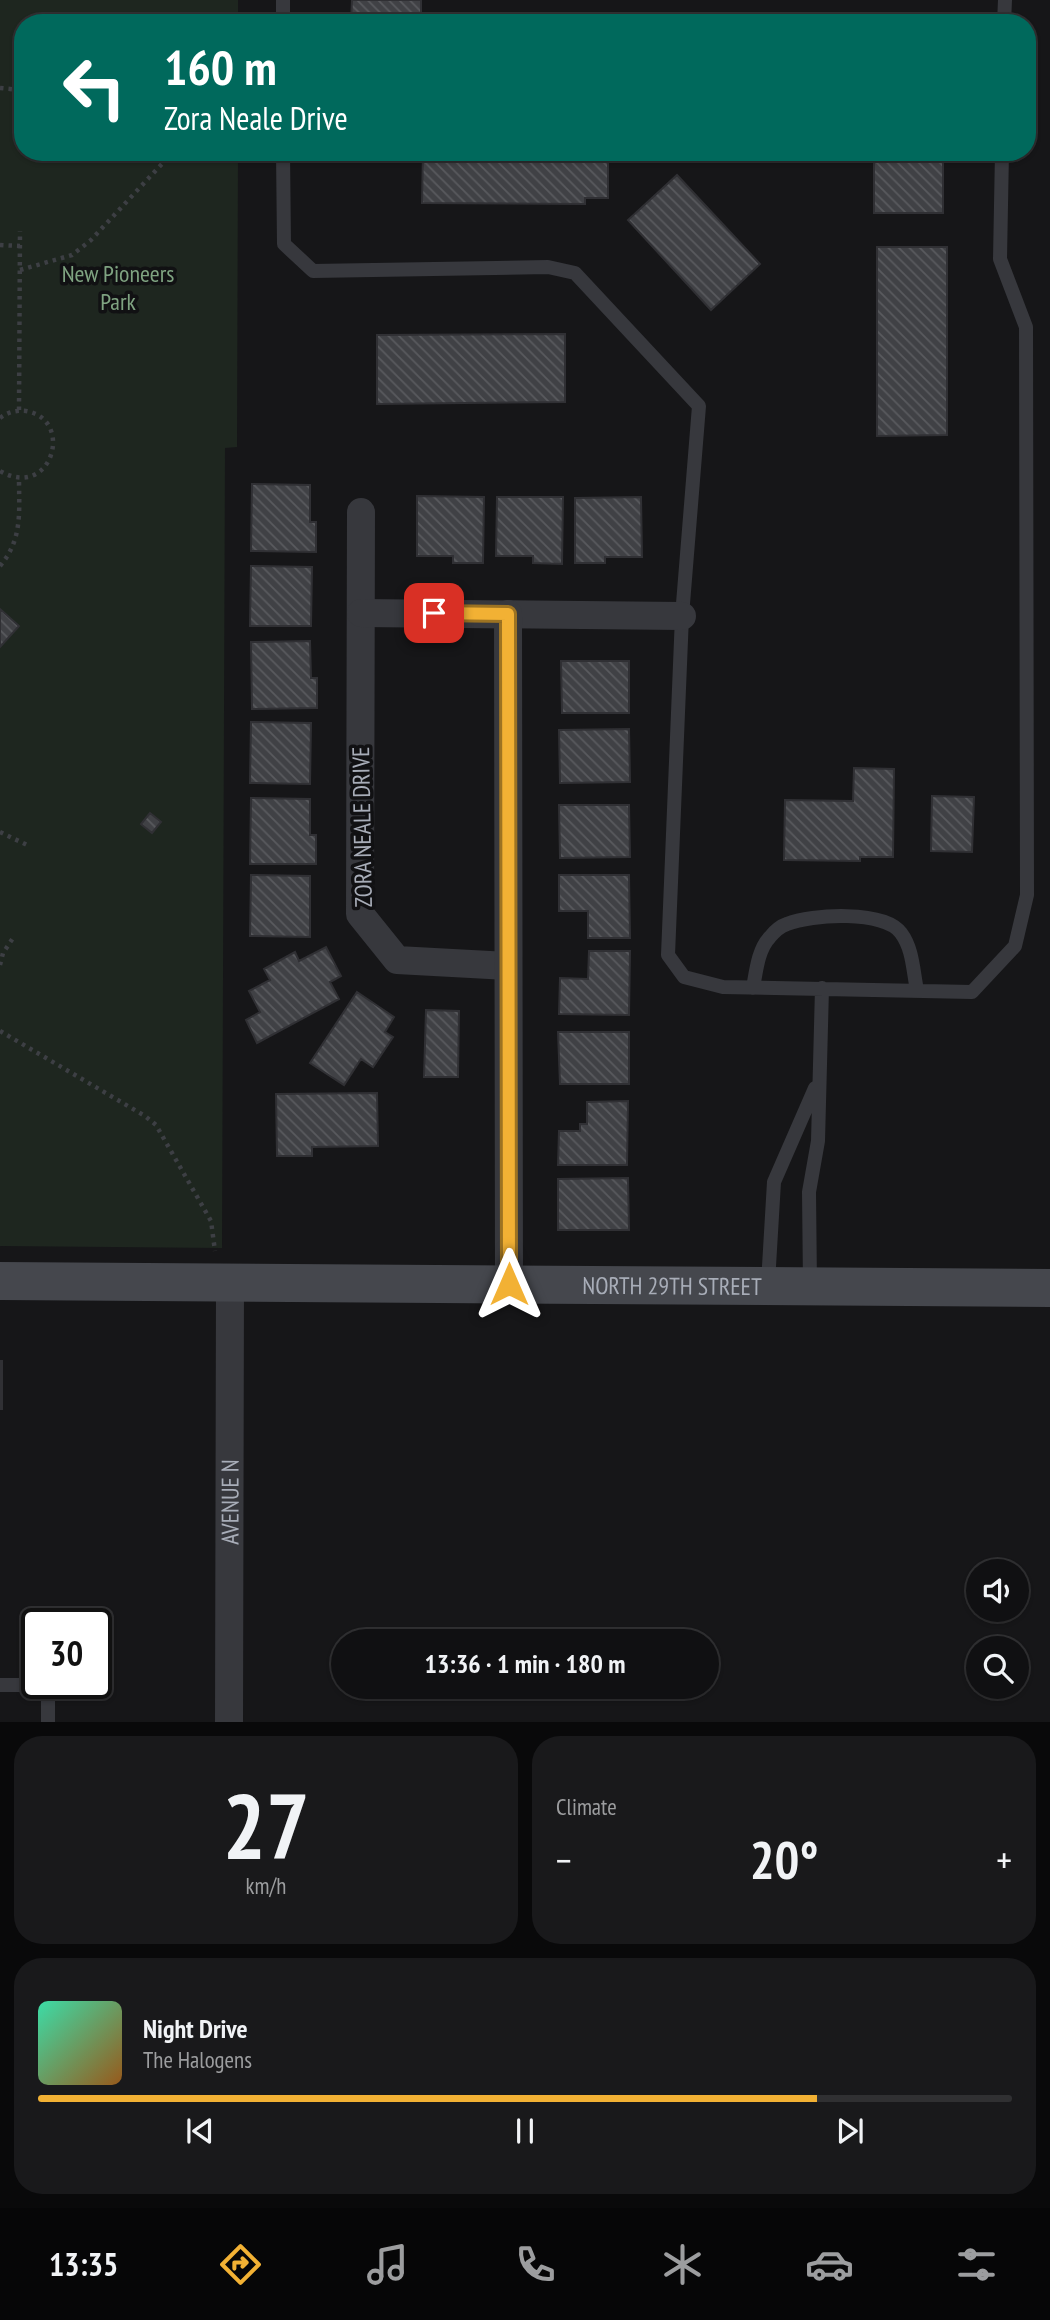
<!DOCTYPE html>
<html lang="en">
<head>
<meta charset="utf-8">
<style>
	:root { --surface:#101012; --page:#19191b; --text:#f1f3f6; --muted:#9c9d9f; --line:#303032; --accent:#f2b134 }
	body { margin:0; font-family:"PT Sans Narrow",sans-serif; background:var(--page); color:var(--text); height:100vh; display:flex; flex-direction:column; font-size:26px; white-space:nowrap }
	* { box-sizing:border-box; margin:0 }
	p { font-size:23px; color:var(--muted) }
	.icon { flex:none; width:38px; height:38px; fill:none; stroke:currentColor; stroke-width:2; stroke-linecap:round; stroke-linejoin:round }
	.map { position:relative; height:1722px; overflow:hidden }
	.panel { display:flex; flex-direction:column; gap:14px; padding:14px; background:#09090a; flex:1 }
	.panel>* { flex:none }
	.guide { position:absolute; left:14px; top:14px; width:1022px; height:147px; border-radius:28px; box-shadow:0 2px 5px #0004,0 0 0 2px var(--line); background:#00695c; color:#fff; overflow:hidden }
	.controls { position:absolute; left:966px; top:1559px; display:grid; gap:14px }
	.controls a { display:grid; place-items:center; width:63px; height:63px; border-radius:50%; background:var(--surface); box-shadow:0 2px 5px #0004,0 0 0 2px var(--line); font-size:35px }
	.speed { position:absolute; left:21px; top:1608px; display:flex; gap:14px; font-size:35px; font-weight:700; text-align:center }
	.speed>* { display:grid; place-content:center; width:91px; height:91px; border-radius:50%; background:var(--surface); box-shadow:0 2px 5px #0004,0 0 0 2px var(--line); line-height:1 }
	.speed .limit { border:4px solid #111; border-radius:10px; background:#fff; color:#111 }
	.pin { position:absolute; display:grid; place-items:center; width:60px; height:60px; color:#fff; margin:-30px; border-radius:14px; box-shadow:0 4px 10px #0006 }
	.me { position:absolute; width:77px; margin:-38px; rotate:0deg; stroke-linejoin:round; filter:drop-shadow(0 0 5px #0008) }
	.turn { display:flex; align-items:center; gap:24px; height:147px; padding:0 35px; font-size:32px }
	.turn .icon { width:91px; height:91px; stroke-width:2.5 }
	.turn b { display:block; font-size:49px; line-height:60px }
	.big { font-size:52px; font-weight:800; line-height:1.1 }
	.panel .tile { flex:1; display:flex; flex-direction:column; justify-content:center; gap:10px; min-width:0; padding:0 24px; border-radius:28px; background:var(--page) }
	.panel .dial { align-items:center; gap:0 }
	.dial b { font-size:91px; line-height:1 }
	.song { display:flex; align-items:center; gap:21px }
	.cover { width:84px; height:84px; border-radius:10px; background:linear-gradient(135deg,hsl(160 70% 55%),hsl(30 70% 35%)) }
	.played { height:7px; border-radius:4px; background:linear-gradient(90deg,var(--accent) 80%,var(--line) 80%) }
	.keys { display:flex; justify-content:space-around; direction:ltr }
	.heat { display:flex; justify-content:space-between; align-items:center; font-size:38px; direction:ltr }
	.panel .tiles { flex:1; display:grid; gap:14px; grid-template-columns:1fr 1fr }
	.tile:last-child { grid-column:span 2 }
	.trip { position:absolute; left:331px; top:1629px; width:388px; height:70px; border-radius:35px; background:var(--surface); box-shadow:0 2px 5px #0004,0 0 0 2px var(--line); font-weight:800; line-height:70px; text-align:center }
	.dock { display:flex; height:112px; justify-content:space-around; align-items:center; background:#060607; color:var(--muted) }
	.dock .icon { width:49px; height:49px }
	.dock .on { color:var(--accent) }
	.dock b { font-size:32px; color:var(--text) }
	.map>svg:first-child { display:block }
	.park { fill:#1e261f }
	.building { fill:url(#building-back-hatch); stroke:#303034; stroke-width:2 }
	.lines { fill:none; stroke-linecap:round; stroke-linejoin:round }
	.path { stroke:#3d3f44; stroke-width:4.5; stroke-dasharray:3.5 5; stroke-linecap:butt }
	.lane { stroke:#37383d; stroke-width:14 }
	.street { stroke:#37383d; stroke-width:28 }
	.secondary { stroke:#45474d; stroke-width:38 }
	.route-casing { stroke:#9d7322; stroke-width:18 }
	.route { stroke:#f2b134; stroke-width:12 }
	.labels { text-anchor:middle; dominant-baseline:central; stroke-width:7; stroke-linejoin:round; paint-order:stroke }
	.park-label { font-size:24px; fill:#7fa381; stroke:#111113 }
	.street-label { font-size:24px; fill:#a8adb8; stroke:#111113 }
</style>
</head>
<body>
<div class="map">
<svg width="1050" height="1722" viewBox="0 0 1050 1722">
	<defs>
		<pattern id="building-back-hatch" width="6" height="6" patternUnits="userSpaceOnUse" patternTransform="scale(1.75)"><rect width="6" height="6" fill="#404145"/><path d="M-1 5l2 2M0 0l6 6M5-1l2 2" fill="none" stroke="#595a5e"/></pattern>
	</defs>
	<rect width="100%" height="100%" fill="#161618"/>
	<path class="park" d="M0,0H238V23H23V152H238L237,447L225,448L222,1248L0,1246Z"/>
	<path class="building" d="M352,0H421V23H351Z
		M423,152H608V198H585V204L422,203Z
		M874,152H943V213H874Z
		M677,175L760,264L711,310L628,220Z
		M877,247H947V435L877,436Z
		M565,334V402L377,404V335Z
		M252,484L310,485V522H316V552L251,551Z
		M417,496L484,497L483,563H453V556H417Z
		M497,497H563L562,564L533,563V556H496Z
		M641,497L642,557H605V563H575V498Z
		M251,566L312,567L311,626H250Z
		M0,609L19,626L0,647Z
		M310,641L311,678H317V708L252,709L251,642Z
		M561,661H629V713H562Z
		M251,722L311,723L310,784L250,783Z
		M629,729L630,782L560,783L559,730Z
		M854,768L894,769L893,857H860V861L784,860L785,800L853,801Z
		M932,796L974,797L972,852L931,851Z
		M251,798L310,799V835H316V864H250Z
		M559,805H629L630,857L560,858Z
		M150,813L161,822L152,833L141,824Z
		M251,875L310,876V937L250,936Z
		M559,875H629L630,938H588V911H559Z
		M326,947L341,976L330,982L339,999L257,1043L246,1020L260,1012L249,991L270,980L264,969L295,952L299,961Z
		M589,951H630L629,1015L559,1014L560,978L588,979Z
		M357,992L394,1017L385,1032L393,1037L373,1067L361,1059L344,1085L310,1063Z
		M426,1010L459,1011L458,1077H424Z
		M558,1032H629V1084H560Z
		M377,1093L378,1146L312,1147V1156H277L276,1094Z
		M628,1101L627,1165H558L559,1131H580V1124H587V1102Z
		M628,1178L629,1230H558V1179Z
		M0,1361H2V1409H0Z
		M63,1684H88V1697H63Z"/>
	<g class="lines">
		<path class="path" d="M0,88L21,90V99
			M0,245L20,246
			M20,270L72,255L91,240L173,152
			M19,410L20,231
			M0,418C8,412 16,410 26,411C75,419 52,501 0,471
			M0,566C23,539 19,511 19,478
			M0,832L27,845
			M0,965L3,953L13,938
			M0,1031L145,1116L156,1125L211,1221L215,1251"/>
		<path class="lane" d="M283,0V23
			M1004,23L1005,0
			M283,152L284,244L313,271L548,267L575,273L699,406L682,616L668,955L684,977L723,987L972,992L1015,946L1027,895L1026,327L1000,259L1002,152
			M753,988C756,972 758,949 770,937C774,932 781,926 787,924C811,914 885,910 901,933C913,949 913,971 917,990
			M768,1283L774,1182L815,1088
			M810,1285L809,1192L818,1141L822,988
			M0,1685H48V1722"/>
		<g class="street">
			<path d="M361,512L360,914L397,960L508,966"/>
			<path d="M361,613L682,616"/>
			<path d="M508,614L509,1285"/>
			<path id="s1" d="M229,1722L230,1283"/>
		</g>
		<path class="secondary" id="s2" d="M0,1281L1050,1288"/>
	</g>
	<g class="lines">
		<defs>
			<path id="route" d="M434,613L508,614L509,1284"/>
		</defs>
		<use href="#route" class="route-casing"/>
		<use href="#route" class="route"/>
	</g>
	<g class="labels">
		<g class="park-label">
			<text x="118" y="273">New Pioneers<tspan x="118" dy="28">Park</tspan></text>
		</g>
		<g class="street-label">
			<text transform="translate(362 827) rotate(-91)">ZORA NEALE DRIVE</text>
			<text stroke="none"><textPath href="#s2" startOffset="672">NORTH 29TH STREET</textPath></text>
			<text stroke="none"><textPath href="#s1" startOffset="220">AVENUE N</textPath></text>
		</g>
	</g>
</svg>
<div class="controls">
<a><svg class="icon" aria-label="sound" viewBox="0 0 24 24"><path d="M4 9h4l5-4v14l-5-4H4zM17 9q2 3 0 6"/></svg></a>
<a><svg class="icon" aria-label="search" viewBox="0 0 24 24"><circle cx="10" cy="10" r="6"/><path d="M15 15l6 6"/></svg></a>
</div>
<div class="speed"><div class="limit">30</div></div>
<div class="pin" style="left:434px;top:613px;background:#d93025"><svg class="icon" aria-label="arrive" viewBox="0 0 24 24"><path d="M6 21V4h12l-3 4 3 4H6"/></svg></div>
<svg class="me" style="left:509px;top:1284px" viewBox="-20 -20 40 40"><path d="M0-17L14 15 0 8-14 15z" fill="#f2b134" stroke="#fff" stroke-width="4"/></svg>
<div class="trip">13:36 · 1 min · 180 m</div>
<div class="guide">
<div class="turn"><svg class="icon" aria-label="left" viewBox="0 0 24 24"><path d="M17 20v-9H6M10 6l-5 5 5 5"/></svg><div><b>160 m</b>Zora Neale Drive</div></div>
</div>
</div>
<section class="panel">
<div class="tiles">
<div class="tile dial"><b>27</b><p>km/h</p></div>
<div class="tile"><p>Climate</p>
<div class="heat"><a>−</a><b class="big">20°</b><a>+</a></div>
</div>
<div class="tile">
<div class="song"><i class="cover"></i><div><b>Night Drive</b><p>The Halogens</p></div></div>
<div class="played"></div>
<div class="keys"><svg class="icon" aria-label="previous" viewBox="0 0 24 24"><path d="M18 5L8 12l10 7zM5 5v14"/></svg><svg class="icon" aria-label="pause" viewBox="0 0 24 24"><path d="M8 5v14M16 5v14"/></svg><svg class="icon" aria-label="next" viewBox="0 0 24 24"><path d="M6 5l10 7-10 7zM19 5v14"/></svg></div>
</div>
</div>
</section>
<nav class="dock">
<b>13:35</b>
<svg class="icon on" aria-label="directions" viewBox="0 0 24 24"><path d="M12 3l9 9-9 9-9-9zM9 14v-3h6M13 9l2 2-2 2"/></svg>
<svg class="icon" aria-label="music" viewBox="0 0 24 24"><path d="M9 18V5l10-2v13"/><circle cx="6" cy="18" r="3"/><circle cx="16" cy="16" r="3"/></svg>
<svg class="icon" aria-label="phone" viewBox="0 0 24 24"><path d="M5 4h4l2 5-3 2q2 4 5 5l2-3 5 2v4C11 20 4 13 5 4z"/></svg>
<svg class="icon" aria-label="climate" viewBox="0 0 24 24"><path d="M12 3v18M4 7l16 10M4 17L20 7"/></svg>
<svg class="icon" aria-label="car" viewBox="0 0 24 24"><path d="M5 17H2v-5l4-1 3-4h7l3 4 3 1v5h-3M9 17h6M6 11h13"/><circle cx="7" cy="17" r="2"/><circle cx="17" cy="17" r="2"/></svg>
<svg class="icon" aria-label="filters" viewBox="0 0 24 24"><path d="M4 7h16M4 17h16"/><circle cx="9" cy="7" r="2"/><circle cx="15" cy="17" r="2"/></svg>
</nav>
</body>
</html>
